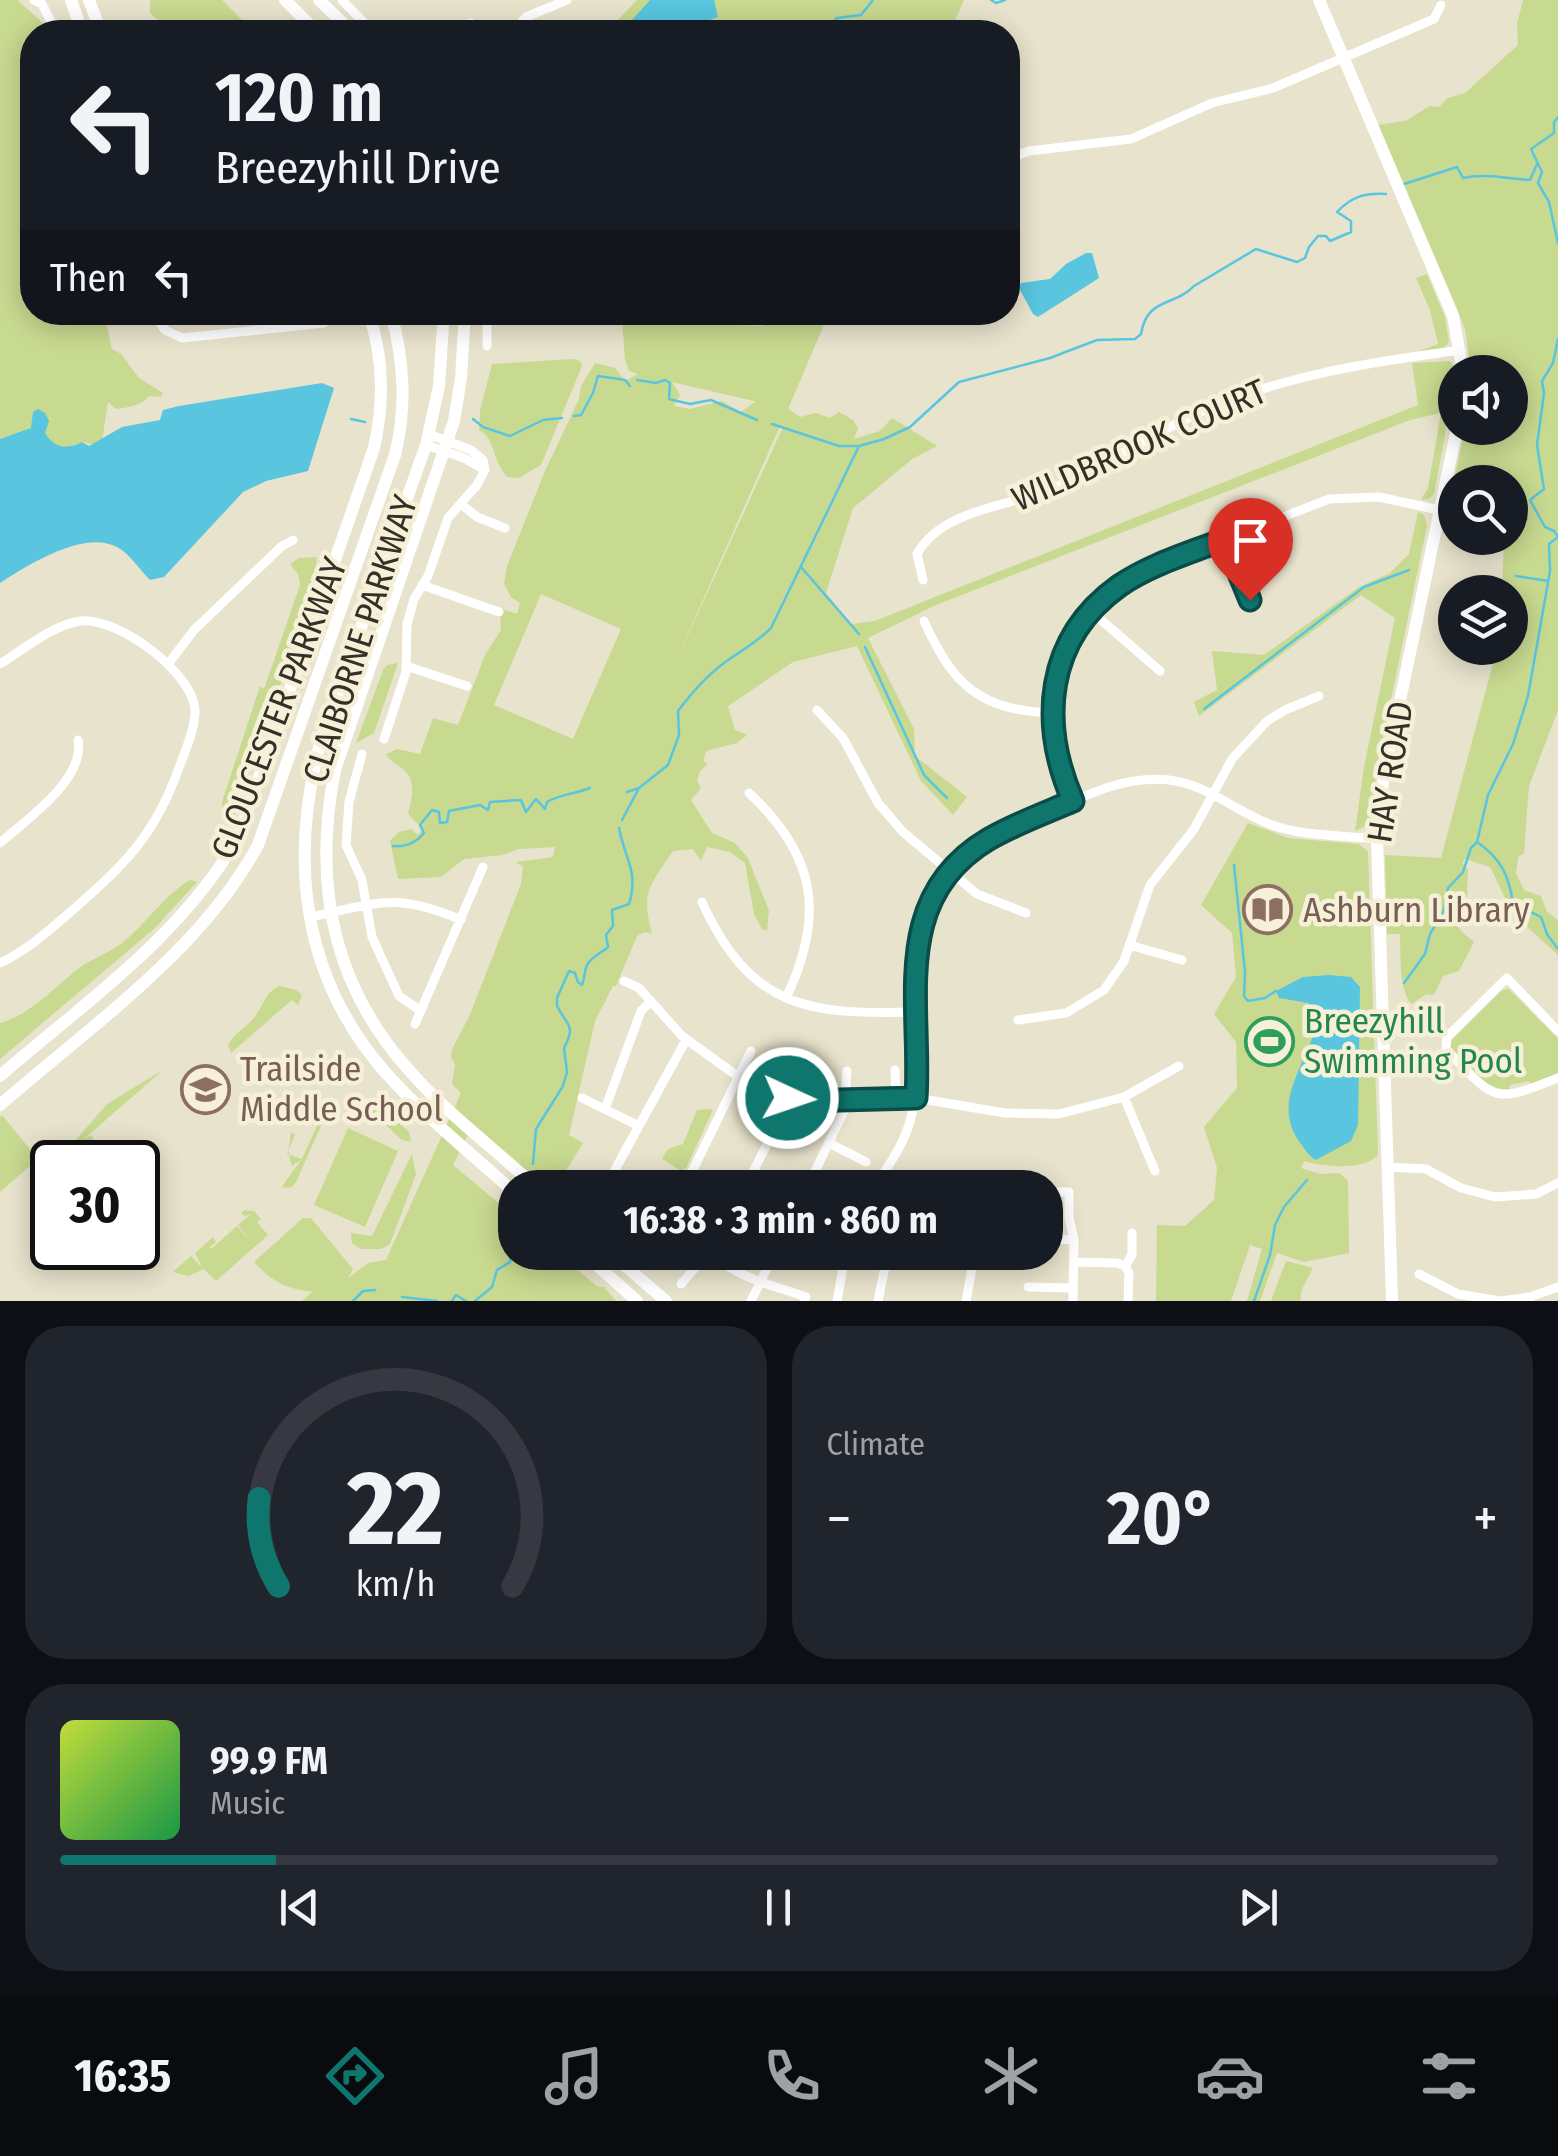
<!DOCTYPE html>
<html lang="en">
<head>
<meta charset="utf-8">
<style>
	:root { --surface:#171b24; --page:#20242c; --text:#f1f3f6; --muted:#9ea1a6; --line:#363941; --accent:#0f766e }
	body { margin:0; font-family:"Fira Sans Condensed",sans-serif; background:var(--page); color:var(--text); height:100vh; display:flex; flex-direction:column; font-size:38px; white-space:nowrap }
	* { box-sizing:border-box; margin:0 }
	p { font-size:32px; color:var(--muted) }
	.icon { flex:none; width:55px; height:55px; fill:none; stroke:currentColor; stroke-width:2; stroke-linecap:round; stroke-linejoin:round }
	.map { position:relative; height:1301px; overflow:hidden }
	.side { display:flex; flex-direction:column; gap:25px; padding:25px; background:#0d0f14; flex:1 }
	.side>* { flex:none }
	.hud { position:absolute; left:20px; top:20px; width:1000px; height:305px; border-radius:40px; box-shadow:0 5px 25px #0003; background:#171b24; color:var(--text); overflow:hidden }
	.buttons { position:absolute; left:1438px; top:355px; display:grid; gap:20px }
	.buttons a { display:grid; place-items:center; width:90px; height:90px; border-radius:50%; background:var(--surface); box-shadow:0 5px 25px #0003; font-size:50px }
	.speed { position:absolute; left:30px; top:1140px; display:flex; gap:20px; font-size:50px; font-weight:700; text-align:center }
	.speed>* { display:grid; place-content:center; width:130px; height:130px; border-radius:50%; background:var(--surface); box-shadow:0 5px 25px #0003; line-height:1 }
	.speed .limit { border:5px solid #111; border-radius:15px; background:#fff; color:#111 }
	.pin { position:absolute; display:grid; place-items:center; width:85px; height:85px; color:#fff; margin:-102px -42px; border-radius:50% 50% 50% 0; rotate:-45deg; box-shadow:0 0 10px #0007 }
	.pin .icon { rotate:45deg }
	.me { position:absolute; width:110px; margin:-55px; rotate:93deg; stroke-linejoin:round; filter:drop-shadow(0 0 8px #0008) }
	.turn { display:flex; align-items:center; gap:35px; height:210px; padding:0 30px; font-size:45px }
	.turn .icon { width:130px; height:130px; stroke-width:2.5 }
	.turn b { display:block; font-size:70px; line-height:85px }
	.then { display:flex; align-items:center; height:95px; padding:0 30px; background:#0003; gap:20px; font-size:38px }
	.big { font-size:75px; font-weight:700; line-height:1.1 }
	.side .card { flex:1; display:flex; flex-direction:column; justify-content:center; gap:15px; min-width:0; padding:0 35px; border-radius:40px; background:var(--page) }
	.side .dial { align-items:center; gap:0 }
	.dial svg { height:260px; overflow:visible; fill:none; stroke:var(--line); stroke-width:7; stroke-linecap:round; text-anchor:middle }
	.dial text { fill:var(--text); stroke:none }
	.song { display:flex; align-items:center; gap:30px }
	.cover { width:120px; height:120px; border-radius:15px; background:linear-gradient(135deg,hsl(70 70% 55%),hsl(140 70% 35%)) }
	.played { height:10px; border-radius:5px; background:linear-gradient(90deg,var(--accent) 15%,var(--line) 15%) }
	.keys { display:flex; justify-content:space-around; direction:ltr }
	.heat { display:flex; justify-content:space-between; align-items:center; font-size:55px; direction:ltr }
	.side .tiles { flex:1; display:grid; gap:25px; grid-template-columns:1fr 1fr }
	.card:last-child { grid-column:span 2 }
	.trip { position:absolute; left:498px; top:1170px; width:565px; height:100px; border-radius:40px; background:var(--surface); box-shadow:0 5px 25px #0003; font-weight:700; line-height:100px; text-align:center }
	.tab-bar { display:flex; height:160px; justify-content:space-around; align-items:center; background:#090b0e; color:var(--muted) }
	.tab-bar .icon { width:70px; height:70px }
	.tab-bar .selected { color:var(--accent) }
	.tab-bar b { font-size:45px; color:var(--text) }
	.map>svg:first-child { display:block }
	.green { fill:#c8d990; fill-rule:evenodd }
	.water { fill:#59c5de }
	.lines { fill:none; stroke-linecap:round; stroke-linejoin:round }
	.stream { stroke:#59c5de; stroke-width:2.5 }
	.street { stroke:#fff; stroke-width:9 }
	.secondary { stroke:#fff; stroke-width:12 }
	.route-casing { stroke:#0a4d48; stroke-width:25 }
	.route { stroke:#0f766e; stroke-width:18 }
	.labels { text-anchor:middle; dominant-baseline:central; stroke-width:9; stroke-linejoin:round; paint-order:stroke }
	.street-label { font-size:35px; fill:#323027; stroke:#f6f0d9 }
	.education-label { font-size:35px; fill:#785e54; stroke:#f6f0d9; text-anchor:start }
	.leisure-label { font-size:35px; fill:#27864d; stroke:#f6f0d9; text-anchor:start }
</style>
</head>
<body>
<div class="map">
<svg width="1558" height="1301" viewBox="0 0 1558 1301">
	<rect width="100%" height="100%" fill="#e8e3cc"/>
	<path class="green" d="M0,0H17L43,23L44,32H32V312L104,313L112,349L121,354L139,378L163,393L161,397L149,396C143,405 127,408 116,409L108,402L102,441L95,445L82,442L66,448L0,485Z
		M150,0H222L254,32H171L150,13Z
		M637,0H964L950,32H598L612,26Z
		M1523,0H1558V710L1529,786L1524,853L1518,857L1516,873L1524,890L1541,896L1547,912L1558,920V955L1513,914L1490,867L1465,859L1462,863L1468,869L1467,896L1455,919L1460,930L1474,942L1459,971L1443,976L1434,995L1427,994L1411,1004C1398,986 1401,956 1400,934H1387L1385,855L1441,858L1497,648H1510V592H1502L1504,538H1510V482H1488L1455,476L1465,428H1510V372H1471L1465,329L1456,306L1378,125L1405,121L1430,106L1439,107L1448,98L1465,93L1518,45L1517,24Z
		M1427,274L1445,317L1449,342L1442,351L1411,354L1438,344L1430,310L1416,278Z
		M763,313H829L788,409L800,417L816,413L830,418L839,412L853,420L858,428L854,439L880,431L892,418L937,446L912,459L853,508L826,593L851,624L875,621L1418,405L1412,363L1450,361L1454,366L1455,380L1434,494L1429,499L1421,500L1428,488L1441,413L1410,420L936,605L868,638L914,729L915,756L967,797L953,815L921,781L857,646L793,662L728,706L735,730L747,735L737,743L706,751L703,761L708,764L700,771L697,781L701,788L691,800L712,833L735,843L748,858L769,911L767,931L762,929L754,914L745,863L730,852L707,847L701,861L693,849L673,851C649,887 641,891 652,934L645,932L637,936L616,986H613L595,1021L569,1135L583,1143L556,1187H542L472,1126L453,1165L515,1217V1252L558,1253L598,1287H604L616,1301H302L313,1291C288,1291 270,1280 254,1262L303,1218H311L353,1269L348,1278L368,1263L386,1260L461,1093L452,1084L455,1065L451,1057L452,1049L469,1017L521,884L523,867L516,862L553,857L555,847L518,849L503,855L464,859L441,877L398,879L390,841L399,832L411,829L418,835L422,828L408,814C411,801 417,783 405,771C397,763 391,763 386,754L397,749L420,754L433,718L458,725L485,655L501,630L500,611L502,609L517,614L520,603L511,597L504,584L507,566L545,471L579,399L581,386L595,363L615,368L625,381L638,374L629,371L625,360L622,320L762,326ZM672,382L754,401L755,402L741,412L722,401L690,409L674,406L680,395ZM780,426L783,427L683,646V645ZM541,594L621,629L573,739L494,705Z
		M573,359L580,361L582,366L541,465L519,478L508,477C492,463 497,440 479,430L480,411L492,364Z
		M1418,512L1424,515L1427,526L1378,762L1371,816L1369,824L1355,831L1364,767L1395,618L1361,595L1199,716L1194,702L1217,690L1212,651L1264,655L1359,587L1390,573L1409,554Z
		M316,557L318,578L234,817L223,810L222,802L260,686L264,689L300,585L298,574L290,564L299,558Z
		M398,663L374,733L356,743L383,670L387,665Z
		M1248,823L1288,838L1359,844L1368,852L1378,1155C1364,1171 1324,1167 1304,1161L1301,1168L1320,1174L1339,1173L1348,1181L1349,1253L1304,1262L1277,1253L1260,1301H1247L1262,1249L1250,1245L1231,1301H1156L1157,1225L1185,1226L1214,1200L1217,1168L1204,1127L1237,1088L1236,1042L1214,1014L1236,977L1232,933L1201,905Z
		M190,880L197,882L155,928L0,1059V1023C29,1015 54,989 76,970C87,961 109,953 122,943C146,924 163,896 190,880Z
		M280,986L296,990L302,995L298,1005L292,1000L231,1053L228,1045C234,1034 244,1029 253,1019C263,1008 265,991 280,986Z
		M1509,989L1558,1039V1073L1531,1085L1529,1081L1510,1085L1509,1090C1482,1088 1468,1066 1450,1047L1451,1041L1502,990Z
		M163,1070L84,1139L91,1135L94,1139L87,1146L82,1141L67,1162H60L62,1156L107,1104Z
		M324,1099L330,1105L297,1180L292,1187L282,1188C287,1177 295,1170 301,1160L292,1166C287,1150 289,1149 291,1132L295,1135L287,1154L302,1159L326,1106L320,1102Z
		M379,1102L409,1132L411,1142L402,1140L371,1111Z
		M709,1109L713,1110L686,1168L681,1171L662,1159L668,1149L683,1144L697,1110Z
		M2,1115L38,1159L0,1192V1117Z
		M348,1128L398,1151L365,1227L314,1205Z
		M412,1154L416,1174L390,1244L381,1249H360L352,1243L351,1233L372,1236Z
		M244,1210L254,1211L261,1219L257,1222L268,1235L216,1281L204,1269L188,1276L173,1272L191,1256L202,1267L195,1253L213,1237L216,1242L209,1248L211,1249L237,1226L252,1243L238,1225L251,1214L245,1216L241,1213Z
		M1286,1261L1313,1268L1302,1289L1300,1301H1271Z"/>
	<path class="water" d="M650,0H714L718,17L675,32H625L624,29Z
		M1086,253H1092L1099,278L1038,317L1033,314L1019,288L1021,283L1050,279L1066,264Z
		M322,383L334,388L308,471L266,481L243,492L164,577L150,580C140,570 129,553 117,547C84,529 26,566 0,583V439L31,428L33,412L38,409L45,413L49,421L45,433C54,448 67,450 82,442L89,446L122,427L160,420L163,410L179,406Z
		M1329,975L1351,977L1360,987L1358,1125L1351,1141L1316,1160C1309,1156 1306,1151 1301,1144C1267,1099 1313,1061 1317,1016L1308,1003L1279,998L1276,991L1303,977Z
		M1274,1025L1295,1036L1291,1047L1281,1042L1283,1051L1274,1057L1263,1048L1259,1052L1253,1050L1252,1041H1258L1261,1031L1267,1033L1270,1039H1275L1267,1033Z"/>
	<g class="lines">
		<path class="stream" d="M991,0L996,3L1005,0
			M839,21L846,32
			M823,32L837,18L861,15L873,0
			M1558,117L1554,122V133L1531,149L1542,172L1538,183L1549,202L1558,243
			M1404,184L1457,167L1463,178C1485,173 1508,179 1530,180L1537,164
			M637,380L656,383L665,380L670,383L669,399L690,404L711,400L757,420
			M574,416L581,415L593,393L598,376L625,380L630,386
			M351,419L365,422
			M473,419L483,427L510,436L543,420L562,418
			M772,424L839,446H857
			M1557,535L1554,531L1545,527L1530,500L1544,489L1537,445L1544,393L1542,381L1553,363L1558,339
			M801,567L859,634
			M1516,576L1548,581
			M865,647L924,775L947,798
			M1204,709L1364,587L1409,570
			M627,792L639,788
			M622,820L639,788L668,765L679,735L678,711C693,691 710,672 731,658C746,648 758,641 771,628L859,446L884,439L910,427L959,382L1050,358L1097,340L1135,339L1141,334C1147,297 1174,307 1194,286L1256,249L1297,262L1305,258L1309,247L1318,236H1326L1330,241L1351,232V221L1337,212C1352,196 1365,193 1386,194
			M1477,842C1502,859 1509,877 1513,903L1541,917L1547,934L1558,949
			M393,846C406,847 416,843 424,833L420,825L432,810L439,812L440,823L447,822L449,811L480,805L488,810L490,802L521,800L526,812L536,799L545,809L547,802C561,794 575,794 590,788
			M1234,865L1245,972L1244,996L1248,1001L1265,998L1276,991
			M1404,983L1425,954L1430,934L1444,910L1448,888L1463,872L1471,848L1477,842L1488,795L1513,744L1528,696L1550,571L1549,544L1558,537
			M533,1164L536,1129L563,1086L567,1072L564,1048C576,1025 568,1027 557,1006V998L569,971L575,973L578,982L582,985C585,978 584,972 587,965C590,958 601,953 608,947L606,935L613,926L612,910L629,904C639,871 625,860 619,828
			M402,1297L437,1301
			M353,1301L363,1291L375,1290
			M452,1301L456,1295L466,1301
			M475,1301L492,1287L497,1270L510,1262L515,1235
			M1254,1301L1270,1255L1275,1225L1284,1207L1307,1180"/>
		<path class="street" d="M34,0L42,4L56,32
			M342,0L373,32
			M446,32L471,23
			M513,32L526,17L567,0
			M1008,159L1029,151L1131,139L1212,103L1273,88L1434,19L1441,5
			M152,312L165,330L182,338L324,323L337,315
			M487,346V312
			M426,445L464,458L485,470
			M461,504L477,517L505,528
			M1225,539L1250,600
			M923,580L917,554C942,509 1008,507 1051,489C1103,468 1150,434 1201,412C1284,375 1371,362 1461,350
			M422,585L499,612
			M1092,612L1160,671
			M924,621C953,685 979,710 1052,713
			M0,664C24,649 51,626 80,621C117,616 198,675 195,714C194,731 186,749 180,765C155,837 124,865 68,914C46,933 26,951 0,963
			M168,664L194,630L282,546L293,540
			M406,666L467,686
			M817,710L843,738L878,803L903,832L977,894L1026,913
			M384,739L406,672L407,624L414,599L428,576L448,518L477,485L485,470L483,460L471,450L428,434
			M362,754L349,802L346,845L362,880L372,937L399,996L421,1011
			M749,793C817,856 825,916 786,998
			M1073,801C1033,708 1053,620 1146,571L1329,499L1379,497L1439,510
			M0,843C26,820 86,779 78,740
			M702,902C751,1009 808,1015 916,1012
			M309,917C376,904 394,891 461,920
			M1129,945L1182,960
			M624,981L639,988L682,1036L751,1086L799,1101L916,1098L1005,1113L1059,1114L1124,1097L1179,1066
			M1018,1020L1066,1013L1104,990L1124,961L1150,885L1194,829L1232,759L1267,721L1285,710L1319,696
			M415,1024L483,867
			M1558,1031L1507,978L1447,1037L1446,1049C1495,1100 1491,1105 1558,1078
			M895,1070L896,1098
			M1124,1097L1155,1171
			M582,1098L639,1126
			M605,1109L641,1011L651,1001
			M829,1143L866,1162
			M1387,1167L1426,1169L1461,1188L1495,1197L1536,1194L1558,1183
			M611,1176L636,1188
			M880,1178L895,1188
			M605,1188L686,1040
			M684,1188L751,1051
			M745,1188L784,1110L798,1063
			M807,1188L844,1111L847,1071
			M874,1188C888,1166 903,1146 910,1121C928,1065 908,1005 916,947C928,863 991,837 1060,807C1095,791 1129,776 1169,780C1209,785 1236,812 1272,825C1306,837 1343,835 1377,839
			M1045,1192H1069V1217L1074,1240L1073,1301
			M1045,1239L1074,1240
			M712,1252C732,1277 776,1286 806,1297L804,1301
			M1074,1262L1117,1263L1125,1266
			M1125,1266L1129,1273L1128,1301
			M1125,1266L1132,1255V1233
			M1419,1274L1458,1294L1500,1301
			M681,1284L709,1252
			M1028,1287L1073,1288
			M751,1301L775,1252
			M837,1301L846,1252
			M878,1301L888,1252
			M966,1301L975,1252
			M1501,1301L1530,1297L1558,1287"/>
		<path class="secondary" d="M71,0L82,32
			M89,0L101,32
			M285,0L317,32
			M319,0L352,32
			M1319,0L1453,316L1463,372
			M444,312L439,386L426,445L321,740C289,859 301,976 385,1072C424,1116 472,1154 515,1193
			M465,312L461,378L454,421L335,770C313,881 331,983 408,1069C446,1113 494,1148 537,1188
			M0,1076C84,1003 185,934 239,835L374,448C384,403 384,356 368,312
			M0,1105C90,1026 200,952 258,845L395,455C407,406 404,361 391,312
			M582,1252L637,1301
			M609,1252L666,1301
			M1392,1301L1377,839L1383,782L1457,428"/>
	</g>
	<g class="lines">
		<defs>
			<path id="route" d="M788,1098L802,1101L916,1098C922,1003 889,898 989,839C1015,824 1045,813 1073,801C1039,723 1045,639 1119,586C1151,564 1190,553 1225,539L1250,600"/>
		</defs>
		<use href="#route" class="route-casing"/>
		<use href="#route" class="route"/>
	</g>
	<defs>
		<symbol id="library-ring" viewBox="-11 -11 22 22"><circle r="9.5" fill="#f6f0d9" stroke="#8d6e63" stroke-width="1.5"/><path d="M-6-4Q-3-5.5-.7-3.5V5Q-3 3-6 4ZM6-4Q3-5.5 .7-3.5V5Q3 3 6 4Z" fill="#8d6e63"/></symbol>
		<symbol id="stadium-ring" viewBox="-11 -11 22 22"><circle r="9.5" fill="#f6f0d9" stroke="#2e9e5b" stroke-width="1.5"/><path d="M0-5a6.5 5 0 1 0 0 10a6.5 5 0 1 0 0-10ZM-3.5-1.8h7v3.6h-7Z" fill="#2e9e5b"/></symbol>
		<symbol id="school-ring" viewBox="-11 -11 22 22"><circle r="9.5" fill="#f6f0d9" stroke="#8d6e63" stroke-width="1.5"/><path d="M0-5L7-2L0 1L-7-2ZM-4 1L0 2.5L4 1V4Q0 6-4 4Z" fill="#8d6e63"/></symbol>
	</defs>
	<g fill-rule="evenodd">
		<use href="#library-ring" x="1240" y="882" width="55" height="55"/>
		<use href="#stadium-ring" x="1242" y="1014" width="55" height="55"/>
		<use href="#school-ring" x="178" y="1062" width="55" height="55"/>
	</g>
	<g class="labels">
		<g class="street-label">
			<text transform="translate(1139 445) rotate(-24)">WILDBROOK COURT</text>
			<text transform="translate(360 639) rotate(-72)">CLAIBORNE PARKWAY</text>
			<text transform="translate(279 708) rotate(-69)">GLOUCESTER PARKWAY</text>
			<text transform="translate(1390 772) rotate(-81)">HAY ROAD</text>
		</g>
		<g class="education-label">
			<text x="1303" y="910">Ashburn Library</text>
			<text x="240" y="1069">Trailside<tspan x="240" dy="40">Middle School</tspan></text>
		</g>
		<g class="leisure-label">
			<text x="1304" y="1021">Breezyhill<tspan x="1304" dy="40">Swimming Pool</tspan></text>
		</g>
	</g>
</svg>
<div class="buttons">
<a><svg class="icon" aria-label="sound" viewBox="0 0 24 24"><path d="M4 9h4l5-4v14l-5-4H4zM17 9q2 3 0 6"/></svg></a>
<a><svg class="icon" aria-label="search" viewBox="0 0 24 24"><circle cx="10" cy="10" r="6"/><path d="M15 15l6 6"/></svg></a>
<a><svg class="icon" aria-label="layers" viewBox="0 0 24 24"><path d="M12 4l9 5-9 5-9-5zM3 14l9 5 9-5"/></svg></a>
</div>
<div class="speed"><div class="limit">30</div></div>
<div class="pin" style="left:1250px;top:600px;background:#d93025"><svg class="icon" aria-label="arrive" viewBox="0 0 24 24"><path d="M6 21V4h12l-3 4 3 4H6"/></svg></div>
<svg class="me" style="left:788px;top:1098px" viewBox="-20 -20 40 40"><circle r="17" fill="#0f766e" stroke="#fff" stroke-width="3"/><path d="M0-11L8 9 0 5-8 9z" fill="#fff"/></svg>
<div class="trip">16:38 · 3 min · 860 m</div>
<div class="hud">
<div class="turn"><svg class="icon" aria-label="left" viewBox="0 0 24 24"><path d="M17 20v-9H6M10 6l-5 5 5 5"/></svg><div><b>120 m</b>Breezyhill Drive</div></div>
<div class="then">Then<svg class="icon" aria-label="left" viewBox="0 0 24 24"><path d="M17 20v-9H6M10 6l-5 5 5 5"/></svg></div>
</div>
</div>
<section class="side">
<div class="tiles">
<div class="card dial"><svg viewBox="0 0 100 80">
<path d="M14 69A42 42 0 1 1 86 69"/>
<path d="M14 69A42 42 0 0 1 8 42" stroke="#0f766e"/>
<text x="50" y="56" font-size="32" font-weight="700">22</text>
<text x="50" y="72" font-size="11">km/h</text>
</svg></div>
<div class="card"><p>Climate</p>
<div class="heat"><a>−</a><b class="big">20°</b><a>+</a></div>
</div>
<div class="card">
<div class="song"><i class="cover"></i><div><b>99.9 FM</b><p>Music</p></div></div>
<div class="played"></div>
<div class="keys"><svg class="icon" aria-label="previous" viewBox="0 0 24 24"><path d="M18 5L8 12l10 7zM5 5v14"/></svg><svg class="icon" aria-label="pause" viewBox="0 0 24 24"><path d="M8 5v14M16 5v14"/></svg><svg class="icon" aria-label="next" viewBox="0 0 24 24"><path d="M6 5l10 7-10 7zM19 5v14"/></svg></div>
</div>
</div>
</section>
<nav class="tab-bar">
<b>16:35</b>
<svg class="icon selected" aria-label="directions" viewBox="0 0 24 24"><path d="M12 3l9 9-9 9-9-9zM9 14v-3h6M13 9l2 2-2 2"/></svg>
<svg class="icon" aria-label="music" viewBox="0 0 24 24"><path d="M9 18V5l10-2v13"/><circle cx="6" cy="18" r="3"/><circle cx="16" cy="16" r="3"/></svg>
<svg class="icon" aria-label="phone" viewBox="0 0 24 24"><path d="M5 4h4l2 5-3 2q2 4 5 5l2-3 5 2v4C11 20 4 13 5 4z"/></svg>
<svg class="icon" aria-label="climate" viewBox="0 0 24 24"><path d="M12 3v18M4 7l16 10M4 17L20 7"/></svg>
<svg class="icon" aria-label="car" viewBox="0 0 24 24"><path d="M5 17H2v-5l4-1 3-4h7l3 4 3 1v5h-3M9 17h6M6 11h13"/><circle cx="7" cy="17" r="2"/><circle cx="17" cy="17" r="2"/></svg>
<svg class="icon" aria-label="filters" viewBox="0 0 24 24"><path d="M4 7h16M4 17h16"/><circle cx="9" cy="7" r="2"/><circle cx="15" cy="17" r="2"/></svg>
</nav>
</body>
</html>
